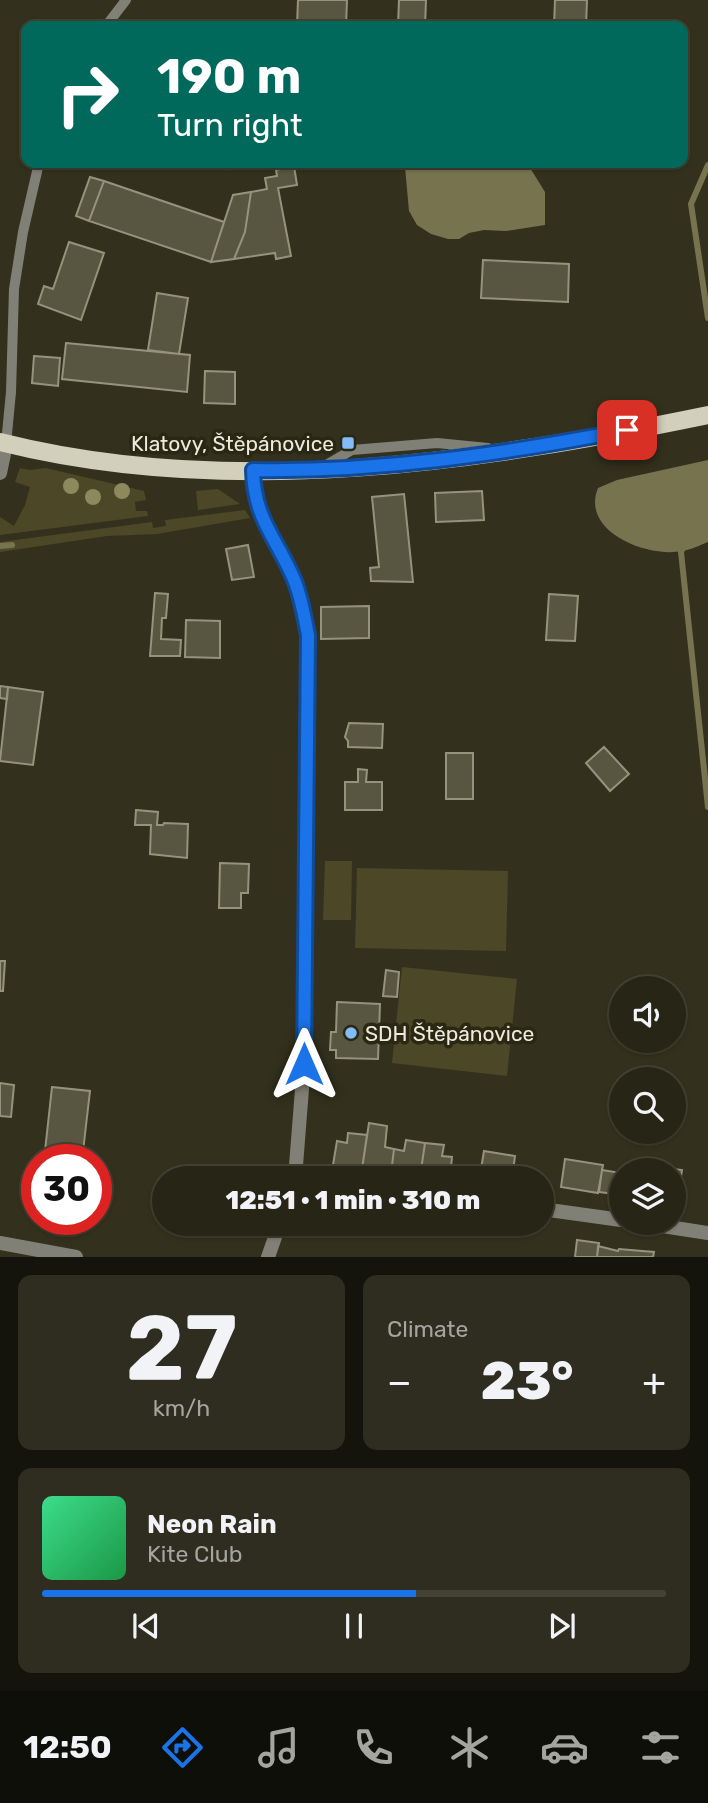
<!DOCTYPE html>
<html lang="en">
<head>
<meta charset="utf-8">
<style>
	:root { --surface:#262516; --page:#2e2d1f; --text:#f1f3f6; --muted:#a4a5a1; --line:#424235; --accent:#1a73e8 }
	body { margin:0; font-family:Rubik,sans-serif; background:var(--page); color:var(--text); height:100vh; display:flex; flex-direction:column; font-size:26px; white-space:nowrap }
	* { box-sizing:border-box; margin:0 }
	p { font-size:23px; color:var(--muted) }
	.icon { flex:none; width:38px; height:38px; fill:none; stroke:currentColor; stroke-width:2; stroke-linecap:round; stroke-linejoin:round }
	.map { position:relative; height:1257px; overflow:hidden }
	.side { display:flex; flex-direction:column; gap:18px; padding:18px; background:#15140c; flex:1 }
	.side>* { flex:none }
	.banner { position:absolute; left:21px; top:21px; width:667px; height:147px; border-radius:14px; box-shadow:0 2px 5px #0004,0 0 0 2px var(--line); background:#00695c; color:#fff; overflow:hidden }
	.tools { position:absolute; left:609px; top:976px; display:grid; gap:14px }
	.tools a { display:grid; place-items:center; width:77px; height:77px; border-radius:50%; background:var(--surface); box-shadow:0 2px 5px #0004,0 0 0 2px var(--line); font-size:35px }
	.speed { position:absolute; left:21px; top:1144px; display:flex; gap:14px; font-size:35px; font-weight:700; text-align:center }
	.speed>* { display:grid; place-content:center; width:91px; height:91px; border-radius:50%; background:var(--surface); box-shadow:0 2px 5px #0004,0 0 0 2px var(--line); line-height:1 }
	.speed .limit { border:10px solid #d22; background:#fff; color:#111 }
	.pin { position:absolute; display:grid; place-items:center; width:60px; height:60px; color:#fff; margin:-30px; border-radius:14px; box-shadow:0 4px 10px #0006 }
	.me { position:absolute; width:77px; margin:-38px; rotate:0deg; stroke-linejoin:round; filter:drop-shadow(0 0 5px #0008) }
	.turn { display:flex; align-items:center; gap:24px; height:147px; padding:0 21px; font-size:32px }
	.turn .icon { width:91px; height:91px; stroke-width:2.5 }
	.turn b { display:block; font-size:49px; line-height:60px }
	.big { font-size:52px; font-weight:800; line-height:1.1 }
	.side .widget { flex:1; display:flex; flex-direction:column; justify-content:center; gap:10px; min-width:0; padding:0 24px; border-radius:14px; background:var(--page) }
	.side .dial { align-items:center; gap:0 }
	.dial b { font-size:91px; line-height:1 }
	.song { display:flex; align-items:center; gap:21px }
	.cover { width:84px; height:84px; border-radius:10px; background:linear-gradient(135deg,hsl(150 70% 55%),hsl(140 70% 35%)) }
	.played { height:7px; border-radius:4px; background:linear-gradient(90deg,var(--accent) 60%,var(--line) 60%) }
	.keys { display:flex; justify-content:space-around; direction:ltr }
	.heat { display:flex; justify-content:space-between; align-items:center; font-size:38px; direction:ltr }
	.side .tiles { flex:1; display:grid; gap:18px; grid-template-columns:1fr 1fr }
	.widget:last-child { grid-column:span 2 }
	.trip { position:absolute; left:152px; top:1166px; width:402px; height:70px; border-radius:35px; background:var(--surface); box-shadow:0 2px 5px #0004,0 0 0 2px var(--line); font-weight:800; line-height:70px; text-align:center }
	.menu { display:flex; height:112px; justify-content:space-around; align-items:center; background:#0f0f09; color:var(--muted) }
	.menu .icon { width:49px; height:49px }
	.menu .current { color:var(--accent) }
	.menu b { font-size:32px; color:var(--text) }
	.map>svg:first-child { display:block }
	.green { fill:#4c4726 }
	.water { fill:#78734f }
	.lines { fill:none; stroke-linecap:round; stroke-linejoin:round }
	.stream { stroke:#78734f; stroke-width:6 }
	.building { fill:#585540; stroke:#96937c; stroke-width:2 }
	.service { stroke:#818076; stroke-width:10 }
	.minor { stroke:#818076; stroke-width:14 }
	.primary { stroke:#d2d0bb; stroke-width:18 }
	.tree { fill:#8e885d }
	.route-casing { stroke:#114b97; stroke-width:18 }
	.route { stroke:#1a73e8; stroke-width:12 }
	.poi-dot { fill:#82bcfa; stroke:#2a2713; stroke-width:2.5 }
	.labels { text-anchor:middle; dominant-baseline:central; stroke-width:7; stroke-linejoin:round; paint-order:stroke }
	.poi-label { font-size:21px; fill:#ecebdf; stroke:#2a2713; text-anchor:end }
</style>
</head>
<body>
<div class="map">
<svg width="708" height="1257" viewBox="0 0 708 1257">
	<rect width="100%" height="100%" fill="#33311d"/>
	<path class="green" d="M20,468L30,470L46,468L144,491L146,500L135,502L136,511H147L148,516L0,535V517L14,526L25,505L30,487L15,482Z
		M218,489L240,504L198,510L196,491Z
		M245,510L250,518L157,534L107,536L0,552V542L152,522L153,528L166,526L165,520Z
		M325,861H352L351,920H323Z
		M357,868L508,871L506,951L355,948Z
		M402,967L517,979L507,1076L392,1063Z"/>
	<path class="water" d="M407,163H527L545,192V225L506,231L484,230L469,233L459,239H448L431,234L417,225L409,211L405,167Z
		M708,460V542C700,545 691,550 682,551C648,558 580,532 598,488L617,480Z"/>
	<g class="lines">
		<path class="stream" d="M708,165L691,204L708,318
			M684,545L681,552L708,807
			M0,546L12,545"/>
	</g>
	<path class="building" d="M298,0H347L346,26H297Z
		M399,0H426L425,26H398Z
		M555,0H587L586,26H554Z
		M204,163H231L230,169Z
		M294,166L297,185L278,188L291,256L276,259L275,253L234,259L245,232L251,192L267,189L265,178L277,176L276,170Z
		M90,177L104,181L89,221L76,216Z
		M104,181L224,222L211,262L89,221Z
		M251,192L245,232L234,259L211,262L233,195Z
		M69,242L104,253L81,320L38,304L44,286L53,289Z
		M483,260L569,264L568,302L481,298Z
		M157,293L188,298L179,354L148,350Z
		M66,343L190,355L187,392L62,379Z
		M34,356L60,358L58,386L32,383Z
		M205,371L235,372V404L204,403Z
		M482,491L484,520L436,522L435,493Z
		M404,494L413,582L371,581L370,568L379,567L372,497Z
		M248,545L254,577L232,580L226,549Z
		M155,593L168,594L166,618H162L161,639L181,640L180,656H150Z
		M549,594L578,596L575,641L546,640Z
		M369,606V638L321,639V607Z
		M186,620L220,621V658L185,657Z
		M0,686L8,687L7,699L0,698Z
		M8,687L43,692L33,765L0,761Z
		M349,723L383,724L382,748L348,747V741L345,737Z
		M604,747L629,774L610,791L586,763Z
		M446,753H473V799H446Z
		M358,769L367,770L366,782H382V810H345V782H358Z
		M136,810L158,812L157,825H163L164,823L188,824L187,858L150,854L151,825H135Z
		M220,863L249,864L248,893H241V908H219Z
		M0,961H5L3,991H0Z
		M386,970L399,972L397,997L383,996Z
		M337,1002L380,1004L378,1059L336,1058V1050H330L331,1032H336Z
		M0,1083L14,1085L11,1117L0,1116Z
		M52,1087L90,1091L82,1160H44Z
		M369,1123L387,1126L385,1147L394,1149L391,1174L362,1169Z
		M348,1133L367,1135L362,1169L333,1165L337,1141L347,1143Z
		M406,1140L425,1143L420,1177L391,1174L394,1149L404,1151Z
		M425,1143L444,1145L442,1156L452,1157L450,1178L420,1177Z
		M484,1151L515,1156L512,1178H472L474,1168L481,1169Z
		M565,1159L603,1165L598,1193L561,1187Z
		M652,1166L682,1170L677,1203H674V1171H651Z
		M602,1170L621,1173V1195L599,1192Z
		M180,1223H217L215,1230Z
		M346,1223H377L376,1228Z
		M577,1240L599,1243L597,1257H575Z
		M598,1246L618,1251L619,1249L654,1252L653,1257H597Z"/>
	<g class="lines">
		<path class="service" d="M106,26L126,0
			M6,444L11,392L14,289L23,232L39,163
			M326,465L352,450L437,443L488,448"/>
		<path class="minor" d="M253,470C254,517 275,537 293,577C301,595 305,615 308,635L304,1064L295,1178
			M0,473L6,444
			M297,1173L328,1178
			M542,1209L621,1220
			M643,1223L708,1233
			M0,1243L76,1257
			M268,1257L280,1223"/>
		<path class="primary" d="M0,442C230,500 480,462 708,415"/>
	</g>
	<g class="tree">
		<circle cx="71" cy="486" r="8"/>
		<circle cx="122" cy="491" r="8"/>
		<circle cx="93" cy="497" r="8"/>
	</g>
	<g class="lines">
		<defs>
			<path id="route" d="M304,1064L308,635C304,615 301,595 293,577C275,536 254,518 253,470C379,472 504,454 627,430"/>
		</defs>
		<use href="#route" class="route-casing"/>
		<use href="#route" class="route"/>
	</g>
	<g class="poi-dot">
		<rect x="341" y="436" width="14" height="14" rx="3.5"/>
		<circle cx="351" cy="1033" r="7"/>
	</g>
	<g class="labels">
		<g class="poi-label">
			<text x="334" y="443">Klatovy, Štěpánovice</text>
			<text x="365" y="1033" text-anchor="start">SDH Štěpánovice</text>
		</g>
	</g>
</svg>
<div class="tools">
<a><svg class="icon" aria-label="sound" viewBox="0 0 24 24"><path d="M4 9h4l5-4v14l-5-4H4zM17 9q2 3 0 6"/></svg></a>
<a><svg class="icon" aria-label="search" viewBox="0 0 24 24"><circle cx="10" cy="10" r="6"/><path d="M15 15l6 6"/></svg></a>
<a><svg class="icon" aria-label="layers" viewBox="0 0 24 24"><path d="M12 4l9 5-9 5-9-5zM3 14l9 5 9-5"/></svg></a>
</div>
<div class="speed"><div class="limit">30</div></div>
<div class="pin" style="left:627px;top:430px;background:#d93025"><svg class="icon" aria-label="arrive" viewBox="0 0 24 24"><path d="M6 21V4h12l-3 4 3 4H6"/></svg></div>
<svg class="me" style="left:304px;top:1064px" viewBox="-20 -20 40 40"><path d="M0-17L14 15 0 8-14 15z" fill="#1a73e8" stroke="#fff" stroke-width="4"/></svg>
<div class="trip">12:51 · 1 min · 310 m</div>
<div class="banner">
<div class="turn"><svg class="icon" aria-label="right" viewBox="0 0 24 24"><path d="M7 20v-9h11M14 6l5 5-5 5"/></svg><div><b>190 m</b>Turn right</div></div>
</div>
</div>
<section class="side">
<div class="tiles">
<div class="widget dial"><b>27</b><p>km/h</p></div>
<div class="widget"><p>Climate</p>
<div class="heat"><a>−</a><b class="big">23°</b><a>+</a></div>
</div>
<div class="widget">
<div class="song"><i class="cover"></i><div><b>Neon Rain</b><p>Kite Club</p></div></div>
<div class="played"></div>
<div class="keys"><svg class="icon" aria-label="previous" viewBox="0 0 24 24"><path d="M18 5L8 12l10 7zM5 5v14"/></svg><svg class="icon" aria-label="pause" viewBox="0 0 24 24"><path d="M8 5v14M16 5v14"/></svg><svg class="icon" aria-label="next" viewBox="0 0 24 24"><path d="M6 5l10 7-10 7zM19 5v14"/></svg></div>
</div>
</div>
</section>
<nav class="menu">
<b>12:50</b>
<svg class="icon current" aria-label="directions" viewBox="0 0 24 24"><path d="M12 3l9 9-9 9-9-9zM9 14v-3h6M13 9l2 2-2 2"/></svg>
<svg class="icon" aria-label="music" viewBox="0 0 24 24"><path d="M9 18V5l10-2v13"/><circle cx="6" cy="18" r="3"/><circle cx="16" cy="16" r="3"/></svg>
<svg class="icon" aria-label="phone" viewBox="0 0 24 24"><path d="M5 4h4l2 5-3 2q2 4 5 5l2-3 5 2v4C11 20 4 13 5 4z"/></svg>
<svg class="icon" aria-label="climate" viewBox="0 0 24 24"><path d="M12 3v18M4 7l16 10M4 17L20 7"/></svg>
<svg class="icon" aria-label="car" viewBox="0 0 24 24"><path d="M5 17H2v-5l4-1 3-4h7l3 4 3 1v5h-3M9 17h6M6 11h13"/><circle cx="7" cy="17" r="2"/><circle cx="17" cy="17" r="2"/></svg>
<svg class="icon" aria-label="filters" viewBox="0 0 24 24"><path d="M4 7h16M4 17h16"/><circle cx="9" cy="7" r="2"/><circle cx="15" cy="17" r="2"/></svg>
</nav>
</body>
</html>
